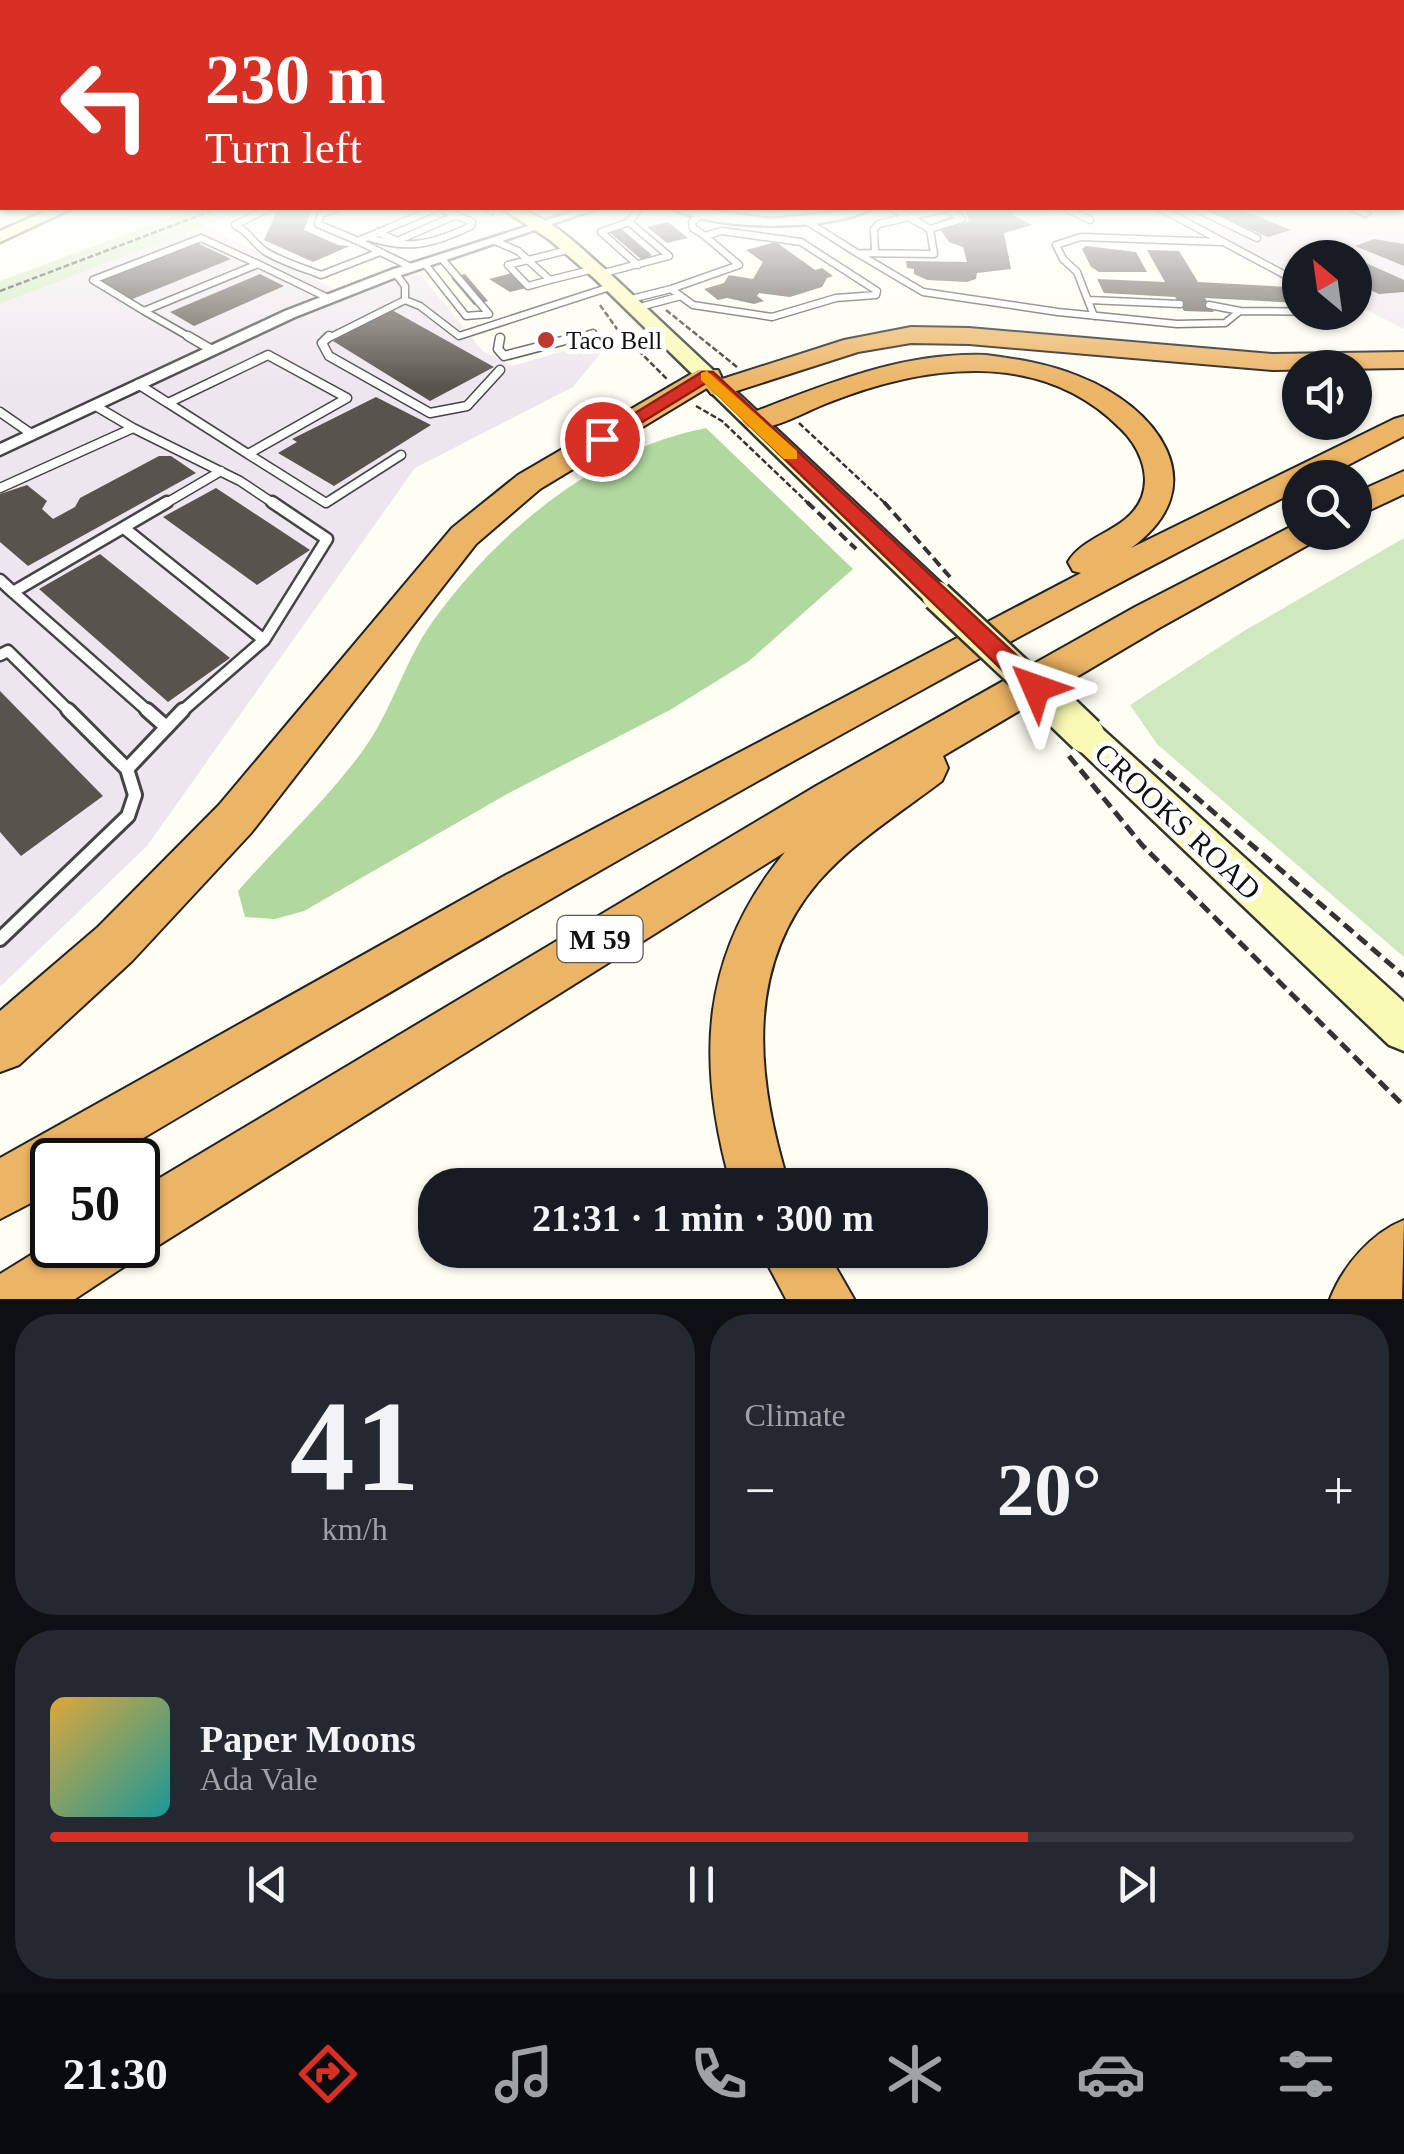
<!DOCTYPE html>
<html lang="en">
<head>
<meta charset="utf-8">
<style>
	:root { --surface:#171b24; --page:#242831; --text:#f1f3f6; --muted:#9ea1a6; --line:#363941; --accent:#d93025 }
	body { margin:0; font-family:Georgia,serif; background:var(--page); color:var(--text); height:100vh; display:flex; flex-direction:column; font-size:38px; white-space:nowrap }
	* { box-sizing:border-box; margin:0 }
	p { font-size:32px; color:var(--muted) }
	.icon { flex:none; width:55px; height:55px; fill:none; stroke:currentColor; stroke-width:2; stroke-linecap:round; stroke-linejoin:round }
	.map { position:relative; height:1299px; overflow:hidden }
	.sheet { display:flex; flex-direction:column; gap:15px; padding:15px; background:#0d0f14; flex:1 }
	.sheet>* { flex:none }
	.hud { position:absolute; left:0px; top:0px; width:1405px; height:210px; box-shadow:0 2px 8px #0004; background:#d93025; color:#fff; overflow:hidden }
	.needle { width:65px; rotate:331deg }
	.tools { position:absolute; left:1282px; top:240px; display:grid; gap:20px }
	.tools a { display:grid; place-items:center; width:90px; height:90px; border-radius:50%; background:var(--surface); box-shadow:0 2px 8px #0004; font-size:50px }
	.speed { position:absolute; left:30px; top:1138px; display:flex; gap:20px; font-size:50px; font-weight:700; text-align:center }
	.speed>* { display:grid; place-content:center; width:130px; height:130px; border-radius:50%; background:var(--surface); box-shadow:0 2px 8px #0004; line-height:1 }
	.speed .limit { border:5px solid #111; border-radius:15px; background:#fff; color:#111 }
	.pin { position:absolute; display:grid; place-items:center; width:85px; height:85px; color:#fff; margin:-42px; border:5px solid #fff; border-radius:50%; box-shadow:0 2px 10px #0007 }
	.me { position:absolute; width:110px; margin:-55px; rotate:313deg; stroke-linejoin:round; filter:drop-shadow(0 0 8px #0008) }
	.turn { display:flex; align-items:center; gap:35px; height:210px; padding:0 40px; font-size:45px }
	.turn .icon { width:130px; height:130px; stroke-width:2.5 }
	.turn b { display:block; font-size:70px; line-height:85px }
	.big { font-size:75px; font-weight:700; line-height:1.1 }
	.sheet .card { flex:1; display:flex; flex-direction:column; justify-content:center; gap:15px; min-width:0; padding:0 35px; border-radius:40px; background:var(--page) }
	.sheet .dial { align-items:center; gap:0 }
	.dial b { font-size:130px; line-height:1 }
	.song { display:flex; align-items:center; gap:30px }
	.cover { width:120px; height:120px; border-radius:15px; background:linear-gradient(135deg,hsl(40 70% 55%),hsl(180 70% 35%)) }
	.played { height:10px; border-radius:5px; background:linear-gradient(90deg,var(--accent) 75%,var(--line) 75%) }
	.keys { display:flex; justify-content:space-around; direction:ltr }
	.heat { display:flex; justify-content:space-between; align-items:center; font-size:55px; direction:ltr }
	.sheet .tiles { flex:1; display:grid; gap:15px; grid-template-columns:1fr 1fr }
	.card:last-child { grid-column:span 2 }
	.trip { position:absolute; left:418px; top:1168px; width:570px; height:100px; border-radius:40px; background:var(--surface); box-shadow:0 2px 8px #0004; font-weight:700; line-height:100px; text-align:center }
	.dock { display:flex; height:160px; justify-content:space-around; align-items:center; background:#090b0e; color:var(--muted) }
	.dock .icon { width:70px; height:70px }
	.dock .on { color:var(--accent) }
	.dock b { font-size:45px; color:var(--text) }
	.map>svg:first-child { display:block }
	.industrial { fill:#eee6ee }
	.green { fill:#cfe8bf }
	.forest { fill:#b1d89f }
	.building { fill:#59534d }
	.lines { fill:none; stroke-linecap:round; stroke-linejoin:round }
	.service-far3-casing { stroke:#444; stroke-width:9 }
	.service-far2-casing { stroke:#444; stroke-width:11 }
	.service-far1-casing { stroke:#444; stroke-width:15 }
	.service-casing { stroke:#444; stroke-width:18 }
	.minor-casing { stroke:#444; stroke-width:5 }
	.secondary-casing { stroke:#333; stroke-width:5 }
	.motorway-casing { stroke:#222; stroke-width:4 }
	.path-far2 { stroke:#333; stroke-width:2.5; stroke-dasharray:6 2.5; stroke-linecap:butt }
	.path-far1 { stroke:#333; stroke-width:4; stroke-dasharray:10 5; stroke-linecap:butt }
	.path { stroke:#333; stroke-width:5; stroke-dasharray:12 6; stroke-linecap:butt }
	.service-far3 { stroke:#fff; stroke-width:6 }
	.service-far2 { stroke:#fff; stroke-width:8 }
	.service-far1 { stroke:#fff; stroke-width:10 }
	.service { stroke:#fff; stroke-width:12 }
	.minor { fill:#fff; fill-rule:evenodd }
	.secondary { fill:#f9fab4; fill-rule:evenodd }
	.motorway { fill:#ecb465; fill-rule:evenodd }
	.secondary-bridge-far1-casing { stroke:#333; stroke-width:34; stroke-linecap:butt }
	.secondary-bridge-casing { stroke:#333; stroke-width:41; stroke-linecap:butt }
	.secondary-bridge-far1 { stroke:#f9fab4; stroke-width:29 }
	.secondary-bridge { stroke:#f9fab4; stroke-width:36 }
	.route { fill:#d93025; stroke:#8d1f18; stroke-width:2.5 }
	.slow { fill:#f59e0b }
	.poi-dot { fill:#ba3a2f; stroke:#fff; stroke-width:4 }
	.labels { text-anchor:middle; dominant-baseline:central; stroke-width:10; stroke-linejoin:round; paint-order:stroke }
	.far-poi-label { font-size:25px; fill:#111; stroke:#fff; text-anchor:start }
	.shield { fill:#fff; stroke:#585858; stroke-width:2.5 }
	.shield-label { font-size:28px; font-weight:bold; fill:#111 }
	.street-label { font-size:30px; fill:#111; stroke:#fff }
</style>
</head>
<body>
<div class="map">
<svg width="1404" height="1299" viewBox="0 0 1404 1299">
	<rect width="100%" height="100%" fill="#fefef5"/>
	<path class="industrial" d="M1404,205V329L1355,304V258H1300V276L1166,208Z
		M710,208H846L790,219L743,216Z
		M203,226L348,295L409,273L421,275L483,351L512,366L615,336L573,387L415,468L147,846L0,987V304Z"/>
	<path class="green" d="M196,208H250L0,304V281Z
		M1404,538V957L1157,744L1130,705L1244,631Z"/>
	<path class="forest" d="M706,428L853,569L749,661L670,710L507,794L304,911L275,919L245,917L238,891C279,844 328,799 364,749C392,710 405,660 433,621C497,532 597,449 706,428Z"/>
	<path class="building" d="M278,208H322L311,212L304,230L338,245L350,246L313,262L264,240Z
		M965,208L1011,209L1013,215L1032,225L1004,233L1011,269L977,273L976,279L967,282L927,280L914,274V269L907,268L906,261L967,262L963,247L949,242L940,229L948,227L938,221L950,217L961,223L969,221Z
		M1202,208H1237L1291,230L1268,237Z
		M668,222L688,238L667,243L647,227Z
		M619,227L652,255L642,260L608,231Z
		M1374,239L1404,244V266L1355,246Z
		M776,242L815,270L822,268L833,276L827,278L822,287L790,297L759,293L757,296L764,301L754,304L727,298L718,300L704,289L724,283L729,275L753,279L763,262L746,250Z
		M197,243L231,259L130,300L97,282Z
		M1086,246L1136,252L1147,272H1099L1091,267L1082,249Z
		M1327,246L1353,258L1305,255Z
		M1147,250L1179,251L1198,282L1288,287L1300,303L1205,298L1214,312L1184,311L1175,297L1104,293L1097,279L1165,282Z
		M1355,258L1404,280V292L1379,294L1355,283Z
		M512,273L526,288L510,292L489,279Z
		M260,274L284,286L194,326L170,312Z
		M465,274L488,301L474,305L451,278Z
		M392,310L494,367L430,401L333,341Z
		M376,397L431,425L334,486L278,453L297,442L292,439Z
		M159,456H171L196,473L28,566L0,542V494L27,485L47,501L42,509L53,519L75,507L80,498Z
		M216,488L310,550L257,585L163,517Z
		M100,554L230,658L168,702L39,589Z
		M0,691L103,796L21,856L0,832Z"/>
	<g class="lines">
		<defs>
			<path id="service-far3" d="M269,208L235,225C248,231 254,244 266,252C283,262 303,268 321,275L380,252
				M337,208L321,214L318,224L358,241L436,208
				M1019,208H1044
				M1066,208L1090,220
				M1160,208L1300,283
				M1195,208L1257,238
				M629,222L601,232L638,265
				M808,222L857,253L934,254L930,229L892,208
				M930,229L962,219L946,208
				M378,232L397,241L456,215L439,208
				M368,237C407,251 434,244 471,226L472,222L456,215
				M358,241L413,268
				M495,241L518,251L550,280L594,269
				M875,251L874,229L879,224L947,208
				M857,253L923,292L1058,312L1177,324L1225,323L1240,311L1335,312
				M425,264L466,316L489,314L442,259
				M600,274L669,256L629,222L639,208
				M550,280L528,286L508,265L572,249
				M671,289L739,265L705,236
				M405,300L420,306L459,336L613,286
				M627,300L671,289L693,305L772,317L836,298L876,295L877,291L801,242L722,231L705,236L693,228L692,222L710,208
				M1089,300L1180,304
				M1209,305L1240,311
				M636,308L681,296
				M144,311L93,280L201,238L258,264
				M1094,316L1077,272L1063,259L1056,245L1081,237L1222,242
				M193,339L144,311L258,264L328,298
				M327,339L405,300V286L395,273
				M573,339L593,333"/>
			<path id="service-far2" d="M188,336L212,350
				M329,336L322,343L329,356L430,413L467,406L500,370
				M500,338L498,349L504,356L581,336
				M268,355L347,398L248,454L168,403Z
				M138,384L168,403
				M94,405L133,428
				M0,412L33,435
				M248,454L326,503L401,455
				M0,488L133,428L240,481L276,505
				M163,505L221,471"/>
			<path id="service-far1" d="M124,528L264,640
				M0,580L13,592L167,502
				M13,592L150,713
				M0,655L8,651L71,713
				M180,713L264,640L327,539L272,502"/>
			<path id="service" d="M68,710L127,769
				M147,710L165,726
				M0,939L128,816L135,795L127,769L183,710"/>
			<path id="minor" d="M585,208H599L399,276L295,317L0,455V444L285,311L391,270Z
				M672,208H691L772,219L873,208C831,232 714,231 672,208Z
				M1347,208H1361L1370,213L1365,216Z"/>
			<path id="secondary" d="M53,208H73L0,242V231Z
				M501,208C541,206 577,245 606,270L947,589L951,596L947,603L937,606L927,603L594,278L550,240Z
				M1086,721L1098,725L1404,1002V1051L1389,1045L1074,745L1070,735L1074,725Z"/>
			<path id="motorway" d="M911,327L969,328L1273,354L1404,352V368L1273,370L969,344L911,343L858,352L721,396L711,394L707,388L540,489L476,544L251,833L132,961L19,1065L0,1072V1011L98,927L219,805L452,528L518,475L698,370H718L721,376L719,380L844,340Z
				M986,355C1018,359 1048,364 1078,376C1156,406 1218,485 1131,548L1394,419L1404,416V436L1323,478H1300V489C893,697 498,927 106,1160H52V1192L0,1219V1158L504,876L1081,573L1073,571L1068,562C1084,534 1129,531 1142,497C1151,472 1138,445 1120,428C1040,347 921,365 825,404C802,413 770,433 746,427L742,421L746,415C825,385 900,352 986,355Z
				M1404,471V494L1355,517V493Z
				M1300,522V532H1321L1317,540L1161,627L943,756L948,768L942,781C900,813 853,842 818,882C743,970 757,1082 789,1185H731C696,1061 700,955 785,852L159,1245L138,1254L132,1251L125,1266L75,1299H0V1274L52,1242L138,1245V1191L816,786L1135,607Z
				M1404,1220L1402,1299H1330C1343,1266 1371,1233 1404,1220Z
				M760,1250H826L854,1299H786Z"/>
		</defs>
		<use href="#service-far3" class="service-far3-casing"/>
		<use href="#service-far2" class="service-far2-casing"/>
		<use href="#service-far1" class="service-far1-casing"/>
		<use href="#service" class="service-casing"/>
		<use href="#minor" class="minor-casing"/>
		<use href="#secondary" class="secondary-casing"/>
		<use href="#motorway" class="motorway-casing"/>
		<path class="path-far2" d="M475,208L494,215
			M0,291L219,208
			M600,305L617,329L667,379
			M666,310L737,367
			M696,406L722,421L810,505
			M799,423L887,505"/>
		<path class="path-far1" d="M807,502L856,549
			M884,502L950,577"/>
		<path class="path" d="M1069,756L1142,845L1404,1106
			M1153,760L1404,976"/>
		<use href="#service-far3" class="service-far3"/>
		<use href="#service-far2" class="service-far2"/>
		<use href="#service-far1" class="service-far1"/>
		<use href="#service" class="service"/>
		<use href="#minor" class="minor"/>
		<use href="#secondary" class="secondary"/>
		<use href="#motorway" class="motorway"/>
		<defs>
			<path id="secondary-bridge-far1" d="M937,596L1062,713"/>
			<path id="secondary-bridge" d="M1060,710L1086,735"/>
		</defs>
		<use href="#secondary-bridge-far1" class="secondary-bridge-far1-casing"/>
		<use href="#secondary-bridge" class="secondary-bridge-casing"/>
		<use href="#secondary-bridge-far1" class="secondary-bridge-far1"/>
		<use href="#secondary-bridge" class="secondary-bridge"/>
	</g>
	<linearGradient id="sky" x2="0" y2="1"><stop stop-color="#96c2ec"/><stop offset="0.53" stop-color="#fffffa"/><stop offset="1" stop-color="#fffffa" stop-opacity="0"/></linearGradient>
	<rect width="1404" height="387" fill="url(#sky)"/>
	<path class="route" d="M702,372H713L1045,682L1048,688L1045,695H1028L706,383L608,443L602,444L593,439Z"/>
	<path class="slow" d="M707,371L797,451V459H784L701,380V373Z"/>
	<circle class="poi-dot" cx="546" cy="340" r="10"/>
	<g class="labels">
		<g class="far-poi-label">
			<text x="566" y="340">Taco Bell</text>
		</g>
		<rect class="shield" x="557.5" y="916" width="85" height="46" rx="8"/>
		<g class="shield-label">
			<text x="600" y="939">M 59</text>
		</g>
		<g class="street-label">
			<text transform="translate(1178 821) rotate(43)">CROOKS ROAD</text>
		</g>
	</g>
</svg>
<div class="tools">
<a><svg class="needle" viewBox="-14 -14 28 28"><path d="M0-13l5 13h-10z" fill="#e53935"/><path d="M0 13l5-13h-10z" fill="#9ea1a6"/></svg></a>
<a><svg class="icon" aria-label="sound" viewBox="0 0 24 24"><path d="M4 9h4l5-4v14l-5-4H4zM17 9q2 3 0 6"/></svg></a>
<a><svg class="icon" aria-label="search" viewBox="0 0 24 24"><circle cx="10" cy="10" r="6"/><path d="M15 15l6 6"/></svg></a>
</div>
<div class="speed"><div class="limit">50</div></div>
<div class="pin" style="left:602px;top:439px;background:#d93025"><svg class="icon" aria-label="arrive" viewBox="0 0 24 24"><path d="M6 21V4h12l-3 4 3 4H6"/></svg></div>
<svg class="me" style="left:1036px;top:688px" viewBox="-20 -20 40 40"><path d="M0-17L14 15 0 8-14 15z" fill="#d93025" stroke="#fff" stroke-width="4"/></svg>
<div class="trip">21:31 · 1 min · 300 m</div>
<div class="hud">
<div class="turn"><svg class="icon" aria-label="left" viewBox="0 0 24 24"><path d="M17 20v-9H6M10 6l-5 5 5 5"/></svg><div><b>230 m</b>Turn left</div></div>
</div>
</div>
<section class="sheet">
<div class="tiles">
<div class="card dial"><b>41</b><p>km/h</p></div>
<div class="card"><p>Climate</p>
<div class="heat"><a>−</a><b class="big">20°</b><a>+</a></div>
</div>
<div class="card">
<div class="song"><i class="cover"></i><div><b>Paper Moons</b><p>Ada Vale</p></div></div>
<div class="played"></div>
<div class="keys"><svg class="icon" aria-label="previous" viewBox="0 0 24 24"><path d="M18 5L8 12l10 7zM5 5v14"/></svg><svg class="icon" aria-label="pause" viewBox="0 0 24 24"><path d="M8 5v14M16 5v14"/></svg><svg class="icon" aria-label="next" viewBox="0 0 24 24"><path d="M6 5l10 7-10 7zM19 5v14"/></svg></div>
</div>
</div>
</section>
<nav class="dock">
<b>21:30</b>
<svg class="icon on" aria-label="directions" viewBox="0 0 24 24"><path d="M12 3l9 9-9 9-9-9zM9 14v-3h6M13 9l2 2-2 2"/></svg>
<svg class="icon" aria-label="music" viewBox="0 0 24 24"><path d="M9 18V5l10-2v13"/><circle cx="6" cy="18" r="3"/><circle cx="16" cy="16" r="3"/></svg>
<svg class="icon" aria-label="phone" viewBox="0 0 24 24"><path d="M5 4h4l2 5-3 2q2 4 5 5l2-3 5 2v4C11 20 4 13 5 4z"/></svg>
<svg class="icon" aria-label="climate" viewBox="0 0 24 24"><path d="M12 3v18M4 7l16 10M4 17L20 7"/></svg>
<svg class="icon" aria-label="car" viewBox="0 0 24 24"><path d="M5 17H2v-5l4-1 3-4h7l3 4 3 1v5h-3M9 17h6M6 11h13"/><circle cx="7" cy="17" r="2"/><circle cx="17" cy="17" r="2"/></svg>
<svg class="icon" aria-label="filters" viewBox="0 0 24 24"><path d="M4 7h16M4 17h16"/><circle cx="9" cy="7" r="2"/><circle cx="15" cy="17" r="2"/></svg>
</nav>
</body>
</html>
